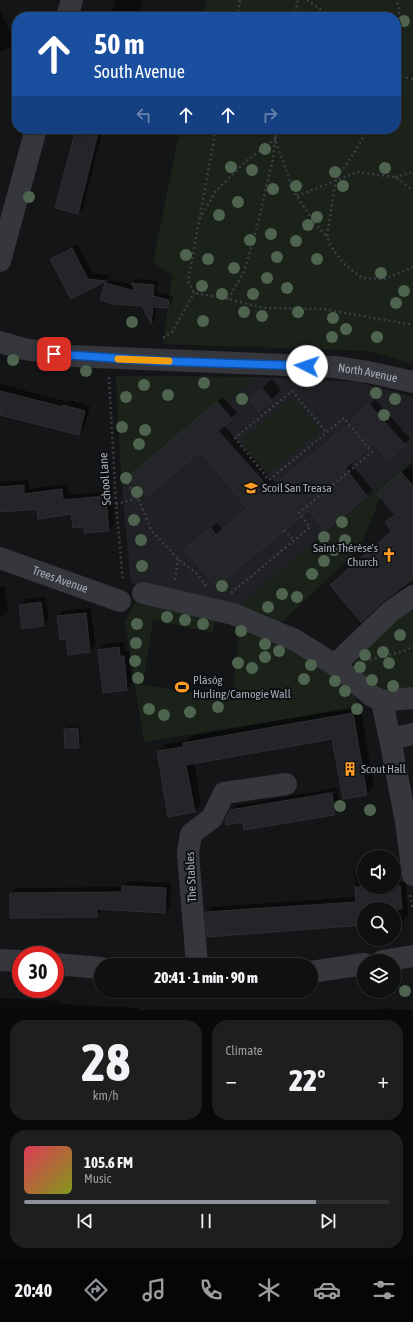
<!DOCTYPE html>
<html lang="en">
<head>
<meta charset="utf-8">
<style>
	:root { --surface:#0f1010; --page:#1d1e1e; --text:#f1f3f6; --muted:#9b9d9f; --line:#2f3030; --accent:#8c9099 }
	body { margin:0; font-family:"Asap Condensed",sans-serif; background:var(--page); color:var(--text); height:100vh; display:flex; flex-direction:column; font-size:15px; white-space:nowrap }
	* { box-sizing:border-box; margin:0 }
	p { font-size:13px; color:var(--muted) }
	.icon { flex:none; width:22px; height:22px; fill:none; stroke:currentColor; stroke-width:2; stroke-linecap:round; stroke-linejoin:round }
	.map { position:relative; height:1010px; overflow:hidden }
	.details { display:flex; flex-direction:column; gap:10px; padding:10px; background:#080909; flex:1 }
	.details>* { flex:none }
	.guide { position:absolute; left:12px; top:12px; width:389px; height:122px; border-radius:16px; box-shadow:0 1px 3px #0004,0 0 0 1px var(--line); background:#1a4fa0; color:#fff; overflow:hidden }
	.buttons { position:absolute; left:357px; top:850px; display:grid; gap:8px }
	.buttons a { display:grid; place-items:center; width:44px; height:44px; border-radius:50%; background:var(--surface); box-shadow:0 1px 3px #0004,0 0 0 1px var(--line); font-size:20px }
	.speed { position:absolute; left:12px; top:946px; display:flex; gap:8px; font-size:20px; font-weight:700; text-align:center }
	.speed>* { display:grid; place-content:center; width:52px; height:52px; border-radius:50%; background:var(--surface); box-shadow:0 1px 3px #0004,0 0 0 1px var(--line); line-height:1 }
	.speed .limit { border:6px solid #d22; background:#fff; color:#111 }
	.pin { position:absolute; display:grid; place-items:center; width:34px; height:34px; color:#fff; margin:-17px; border-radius:8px; box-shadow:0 2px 6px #0006 }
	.me { position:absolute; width:44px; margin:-22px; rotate:274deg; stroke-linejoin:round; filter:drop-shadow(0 0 3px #0008) }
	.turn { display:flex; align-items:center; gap:14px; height:84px; padding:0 16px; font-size:18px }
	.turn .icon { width:52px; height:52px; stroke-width:2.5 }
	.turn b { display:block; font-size:28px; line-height:34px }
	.lanes { display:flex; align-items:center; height:38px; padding:0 16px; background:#0003; justify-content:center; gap:20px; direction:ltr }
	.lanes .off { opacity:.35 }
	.big { font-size:30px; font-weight:800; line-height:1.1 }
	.details .card { flex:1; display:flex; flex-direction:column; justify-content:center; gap:6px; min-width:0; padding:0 14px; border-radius:16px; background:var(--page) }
	.details .dial { align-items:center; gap:0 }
	.dial b { font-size:52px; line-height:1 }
	.song { display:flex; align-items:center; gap:12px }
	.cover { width:48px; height:48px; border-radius:6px; background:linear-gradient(135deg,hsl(350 70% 55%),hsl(70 70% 35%)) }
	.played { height:4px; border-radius:2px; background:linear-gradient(90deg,var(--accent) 80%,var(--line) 80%) }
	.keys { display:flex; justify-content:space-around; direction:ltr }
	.heat { display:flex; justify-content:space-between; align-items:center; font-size:22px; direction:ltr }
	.details .tiles { flex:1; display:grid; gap:10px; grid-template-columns:1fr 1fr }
	.card:last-child { grid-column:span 2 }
	.trip { position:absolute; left:94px; top:958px; width:224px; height:40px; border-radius:20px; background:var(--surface); box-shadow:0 1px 3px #0004,0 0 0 1px var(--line); font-weight:800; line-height:40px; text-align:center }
	.dock { display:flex; height:64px; justify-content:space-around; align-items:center; background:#060606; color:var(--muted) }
	.dock .icon { width:28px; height:28px }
	.dock .active { color:var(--accent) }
	.dock b { font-size:18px; color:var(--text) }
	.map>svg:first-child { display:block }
	.built { fill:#202124 }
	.green { fill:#1a221a }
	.shadow { fill:#0007 }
	.building { fill:#242528; stroke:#2e2f33 }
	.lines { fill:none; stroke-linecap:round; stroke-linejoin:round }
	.path { stroke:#3b3e43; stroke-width:2.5; stroke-dasharray:2 3; stroke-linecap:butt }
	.minor { stroke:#35373c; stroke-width:22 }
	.tree { fill:#4e644e }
	.route-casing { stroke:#114b97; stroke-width:10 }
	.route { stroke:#1a73e8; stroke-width:7 }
	.slow { stroke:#f59e0b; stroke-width:7 }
	.labels { text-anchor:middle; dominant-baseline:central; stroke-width:4; stroke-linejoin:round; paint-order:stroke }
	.street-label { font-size:12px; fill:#a5adb8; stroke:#0f1011 }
	.poi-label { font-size:12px; fill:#a5adb8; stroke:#0f1011; text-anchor:start }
</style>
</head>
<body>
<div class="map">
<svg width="413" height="1010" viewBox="0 0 413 1010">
	<rect width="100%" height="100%" fill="#141516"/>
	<path class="built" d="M116,376L258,377L358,382L413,397V459L238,607L131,583L123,502Z"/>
	<path class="green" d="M207,0H413V364L369,351L163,344L172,275L153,262L180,129H396V17H203Z
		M116,376L258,377L221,407L216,403L129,476L121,473Z
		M292,398L320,430L267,474L241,441Z
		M413,459V470H406L397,477L381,496L360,548L281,623L238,607Z
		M134,603L215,620L213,633L153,620L143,685L224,697L233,691L240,626C285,644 338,664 362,709L319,714L144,742L125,622Z
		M413,611V692L378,697L355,668L356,662L378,635L407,612Z"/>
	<path class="shadow" d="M115,0H142L138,17H110Z
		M0,10L15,43L9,48L0,52Z
		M76,129H103L83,208L78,213Z
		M77,244L93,274L110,275L106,280L71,298L51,260L57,254Z
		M110,279L133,285L132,283L136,279L158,281L157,292L173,296L172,303L167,307L156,306L155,319L152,323L143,305L106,284Z
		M272,379L281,390L271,400L250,399Z
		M0,384L68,402L70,400L90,406L84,428L79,434L0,414Z
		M223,397L237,413L224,425L276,484L354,420L375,399L410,439L404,444L373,441L350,462L373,490L367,496L309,508L193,543L217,523L223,529L249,508L200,450L130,476Z
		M412,463L413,578L382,601L393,530L386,522L395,514L379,493Z
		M29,480V489L67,484L69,495L111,491L114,524L109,530L85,526L72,513L38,508L0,511V482Z
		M5,586L8,611L0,617V587Z
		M46,597L49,619L44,625L23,628L20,605L26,599Z
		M91,608L95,646L90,652L58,616L63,611Z
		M124,642L125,651H129L132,683L127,689L99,650L105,644Z
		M360,706L374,787L366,794L333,738L194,762L201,804L194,811L158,752L165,744L186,741L191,736Z
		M80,726L81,744L79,747L65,729L68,727Z
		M337,788L340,808L335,814L244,821L230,811L337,793L336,791L233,809L236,805Z
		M360,869H364V887H394V882L406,881L408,916L403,921L394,922V909H364V924L206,913L212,907L356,897L355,874Z
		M129,881L171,883L170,906L165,912L102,909L96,916L11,893L17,888L123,887Z
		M0,998L59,1001V1004L139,1008V1010H0Z
		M391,1008V1010H372Z"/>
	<path class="building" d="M76,129H99L78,214L55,208Z
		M72,248L88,279L106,281L71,299L50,259Z
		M105,283L135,291L131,283L154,285L153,296L169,300L168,308L153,307L151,324L142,306L113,304L100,300Z
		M262,388L272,401L259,411L249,399Z
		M0,391L63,407V405L85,411L79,435L0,415Z
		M217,402L232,419L218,431L270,489L354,420L352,419L369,404L405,445L388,460L373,443L345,468L367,496L325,530L309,510L216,586L185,549L211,528L216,535L248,508L200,451L146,497L129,476Z
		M401,472L413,486V579L382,602L361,622L330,585L392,531L385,522L395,515L377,493Z
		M24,485V494L62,489L63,500L106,496L109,531L84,533V527L73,528L71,514L38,519L37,509L0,512V487Z
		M41,602L44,626L22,629L19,605Z
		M86,613L90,652L68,655L66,639L60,640L57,616Z
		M119,647L120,656H124L127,690L103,693L98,650Z
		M353,713L367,795L343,799L332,739L186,765L195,812L168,817L157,751L183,747V743Z
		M78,728L79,748H65L64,729Z
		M332,793L335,815L244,830L243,822L226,825L225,820L230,810Z
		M122,886L166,888L165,913L97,909V917L10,918V893L122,892Z
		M400,886L402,909H364V925L207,937L205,912L356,902L355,887H370V889Z"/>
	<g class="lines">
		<path class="path" d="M307,0L332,17
			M237,17L240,0
			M294,17L298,0
			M396,18L400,11L397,0
			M396,76L413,79
			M216,129L188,281L194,293L228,299L264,308L322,309L413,325
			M282,129L275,139L293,190L314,222L327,237
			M368,129L354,153L336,179L327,237L330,245L343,263L362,278L385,279L413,267
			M395,177L413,172
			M297,196L357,172L395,177L413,190
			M200,219L215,192L245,162L275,139
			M228,299L244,272L256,231L273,159L276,129
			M163,338L172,332L194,293
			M109,377L116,504L123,581
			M127,483L138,498L151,530L178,559L196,573L207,587
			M116,504L138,498
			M284,530L294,540
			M175,580L178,559
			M231,593L310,527L299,513L372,452L344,418L269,480L235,438L292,391L326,432
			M370,660L407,650L413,646
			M410,895L413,910"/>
		<g class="minor">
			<path d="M67,17L72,0"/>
			<path d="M0,261L36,129"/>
			<path id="s1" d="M0,342L24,349L70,356L335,367L368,372L413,382"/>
			<path id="s2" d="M0,558L120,601"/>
			<path d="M143,593L233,614L295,640L335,665L372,696L382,701L413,698"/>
			<path d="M335,665L391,611L413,596"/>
			<path d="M382,701L390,739"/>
			<path d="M413,734L390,739L406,822L413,875"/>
			<path d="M0,960L21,961"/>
			<path d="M382,961L413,956"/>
			<path d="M55,964L101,968"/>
			<path d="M197,965L188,853L191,834L212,818L224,793L286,784"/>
			<path d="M311,972L364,964"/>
		</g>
	</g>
	<g class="tree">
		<circle cx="404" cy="21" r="6"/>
		<circle cx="265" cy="149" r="6"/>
		<circle cx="231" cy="167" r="6"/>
		<circle cx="385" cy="168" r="6"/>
		<circle cx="252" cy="170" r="6"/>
		<circle cx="335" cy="172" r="6"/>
		<circle cx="296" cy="186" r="6"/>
		<circle cx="343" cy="186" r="6"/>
		<circle cx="273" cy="189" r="6"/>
		<circle cx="29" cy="197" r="6"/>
		<circle cx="238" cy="202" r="6"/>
		<circle cx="219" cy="215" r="6"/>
		<circle cx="317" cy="217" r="6"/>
		<circle cx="308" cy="225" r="6"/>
		<circle cx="271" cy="234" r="6"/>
		<circle cx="250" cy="240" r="6"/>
		<circle cx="296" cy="241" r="6"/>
		<circle cx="186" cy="255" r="6"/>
		<circle cx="277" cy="257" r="6"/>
		<circle cx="208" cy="259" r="6"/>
		<circle cx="317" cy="259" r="6"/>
		<circle cx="234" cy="268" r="6"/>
		<circle cx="381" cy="273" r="6"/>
		<circle cx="267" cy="278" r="6"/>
		<circle cx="202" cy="286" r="6"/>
		<circle cx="287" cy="288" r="6"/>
		<circle cx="404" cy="291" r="6"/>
		<circle cx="222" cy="294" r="6"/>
		<circle cx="253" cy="294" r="6"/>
		<circle cx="396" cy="303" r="6"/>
		<circle cx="244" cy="312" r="6"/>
		<circle cx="298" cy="312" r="6"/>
		<circle cx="262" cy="316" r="6"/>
		<circle cx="333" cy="318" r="6"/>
		<circle cx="203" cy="321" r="6"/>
		<circle cx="132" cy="322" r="6"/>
		<circle cx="346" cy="329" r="6"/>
		<circle cx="332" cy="337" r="6"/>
		<circle cx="377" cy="337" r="6"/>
		<circle cx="13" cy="360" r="6"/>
		<circle cx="86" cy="371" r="6"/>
		<circle cx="204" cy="383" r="6"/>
		<circle cx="144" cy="385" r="6"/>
		<circle cx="376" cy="393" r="6"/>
		<circle cx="168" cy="395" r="6"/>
		<circle cx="126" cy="397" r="6"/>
		<circle cx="242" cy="399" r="6"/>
		<circle cx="395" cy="399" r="6"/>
		<circle cx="384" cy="415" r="6"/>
		<circle cx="122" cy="427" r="6"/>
		<circle cx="145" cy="430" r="6"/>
		<circle cx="139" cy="444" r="6"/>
		<circle cx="126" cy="478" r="6"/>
		<circle cx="137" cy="492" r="6"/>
		<circle cx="134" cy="520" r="6"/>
		<circle cx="342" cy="522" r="6"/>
		<circle cx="324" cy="537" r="6"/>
		<circle cx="141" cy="540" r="6"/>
		<circle cx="345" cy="540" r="6"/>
		<circle cx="334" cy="550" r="6"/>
		<circle cx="324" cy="561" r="6"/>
		<circle cx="142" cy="566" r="6"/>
		<circle cx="312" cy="574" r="6"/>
		<circle cx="222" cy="586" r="6"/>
		<circle cx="282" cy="594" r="6"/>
		<circle cx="297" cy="597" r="6"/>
		<circle cx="268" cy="607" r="6"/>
		<circle cx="167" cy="617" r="6"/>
		<circle cx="185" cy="620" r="6"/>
		<circle cx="137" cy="624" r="6"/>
		<circle cx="203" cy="624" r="6"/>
		<circle cx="241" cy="631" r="6"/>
		<circle cx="400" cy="635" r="6"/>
		<circle cx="136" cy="643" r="6"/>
		<circle cx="265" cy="644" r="6"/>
		<circle cx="279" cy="651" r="6"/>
		<circle cx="383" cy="652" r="6"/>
		<circle cx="365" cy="655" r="6"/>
		<circle cx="265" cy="657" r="6"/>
		<circle cx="135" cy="661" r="6"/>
		<circle cx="238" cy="663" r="6"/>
		<circle cx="389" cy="663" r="6"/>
		<circle cx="311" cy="665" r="6"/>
		<circle cx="360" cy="667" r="6"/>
		<circle cx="252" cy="668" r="6"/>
		<circle cx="138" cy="678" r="6"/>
		<circle cx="304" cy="679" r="6"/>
		<circle cx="372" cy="680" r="6"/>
		<circle cx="335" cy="681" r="6"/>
		<circle cx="393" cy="686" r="6"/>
		<circle cx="345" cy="691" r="6"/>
		<circle cx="218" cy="707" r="6"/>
		<circle cx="149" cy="709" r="6"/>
		<circle cx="357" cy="709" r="6"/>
		<circle cx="190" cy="712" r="6"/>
		<circle cx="164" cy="715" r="6"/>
		<circle cx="340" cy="806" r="6"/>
		<circle cx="370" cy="810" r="6"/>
		<circle cx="405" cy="991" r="6"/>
	</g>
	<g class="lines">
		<defs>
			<path id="route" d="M54,354L157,361L307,366"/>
		</defs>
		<use href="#route" class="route-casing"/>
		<use href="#route" class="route"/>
		<path class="slow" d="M118,359L169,361"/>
	</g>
	<defs>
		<symbol id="school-bare" viewBox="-9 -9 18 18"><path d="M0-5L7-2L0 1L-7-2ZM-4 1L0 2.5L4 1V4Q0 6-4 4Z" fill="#fd9b26" stroke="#0f1011" stroke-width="2.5" paint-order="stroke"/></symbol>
		<symbol id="church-bare" viewBox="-9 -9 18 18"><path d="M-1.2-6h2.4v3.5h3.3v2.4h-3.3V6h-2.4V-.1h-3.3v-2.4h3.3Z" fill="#fd9b26" stroke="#0f1011" stroke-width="2.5" paint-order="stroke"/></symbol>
		<symbol id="stadium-bare" viewBox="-9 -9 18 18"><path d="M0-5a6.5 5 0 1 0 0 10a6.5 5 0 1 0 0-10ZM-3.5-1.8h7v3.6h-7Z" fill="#fd9b26" stroke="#0f1011" stroke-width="2.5" paint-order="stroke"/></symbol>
		<symbol id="building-bare" viewBox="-9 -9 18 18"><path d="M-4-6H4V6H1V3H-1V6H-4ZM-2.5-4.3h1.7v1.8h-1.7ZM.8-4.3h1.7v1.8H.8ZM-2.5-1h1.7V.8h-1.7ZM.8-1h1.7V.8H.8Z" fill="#fd9b26" stroke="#0f1011" stroke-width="2.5" paint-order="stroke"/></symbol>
	</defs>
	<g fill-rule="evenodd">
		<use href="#school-bare" x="241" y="478" width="20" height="20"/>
		<use href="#church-bare" x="379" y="545" width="20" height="20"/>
		<use href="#stadium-bare" x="172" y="677" width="20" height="20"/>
		<use href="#building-bare" x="340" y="759" width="20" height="20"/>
	</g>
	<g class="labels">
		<g class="street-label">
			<text stroke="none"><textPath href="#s1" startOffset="370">North Avenue</textPath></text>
			<text transform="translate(105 479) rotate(-94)">School Lane</text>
			<text stroke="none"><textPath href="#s2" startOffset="64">Trees Avenue</textPath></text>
			<text transform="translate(191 877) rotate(-93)">The Stables</text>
		</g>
		<g class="poi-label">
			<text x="262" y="488">Scoil San Treasa</text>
			<text x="378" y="548" text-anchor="end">Saint Thérèse's<tspan x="378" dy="14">Church</tspan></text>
			<text x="193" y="680">Plásóg<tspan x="193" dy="14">Hurling/Camogie Wall</tspan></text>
			<text x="361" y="769">Scout Hall</text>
		</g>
	</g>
</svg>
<div class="buttons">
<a><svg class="icon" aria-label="sound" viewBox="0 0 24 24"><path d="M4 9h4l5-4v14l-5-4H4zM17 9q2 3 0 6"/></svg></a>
<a><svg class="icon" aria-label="search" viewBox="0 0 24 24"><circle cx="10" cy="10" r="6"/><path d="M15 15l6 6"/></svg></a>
<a><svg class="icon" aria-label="layers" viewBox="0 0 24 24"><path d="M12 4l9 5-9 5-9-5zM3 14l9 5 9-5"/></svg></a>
</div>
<div class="speed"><div class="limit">30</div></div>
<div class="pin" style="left:54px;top:354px;background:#d93025"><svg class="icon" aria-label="arrive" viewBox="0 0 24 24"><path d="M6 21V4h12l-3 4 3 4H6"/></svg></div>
<svg class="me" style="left:307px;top:366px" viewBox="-20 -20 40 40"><circle r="19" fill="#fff"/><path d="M0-13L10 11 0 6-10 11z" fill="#1a73e8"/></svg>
<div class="trip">20:41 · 1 min · 90 m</div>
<div class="guide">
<div class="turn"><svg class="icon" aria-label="ahead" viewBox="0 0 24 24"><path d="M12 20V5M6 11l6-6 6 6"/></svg><div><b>50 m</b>South Avenue</div></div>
<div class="lanes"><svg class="icon off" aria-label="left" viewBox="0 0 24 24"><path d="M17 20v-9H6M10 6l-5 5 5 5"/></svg><svg class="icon" aria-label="ahead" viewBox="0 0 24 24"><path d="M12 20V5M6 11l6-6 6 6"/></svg><svg class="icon" aria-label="ahead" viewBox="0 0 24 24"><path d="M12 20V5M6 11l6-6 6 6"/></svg><svg class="icon off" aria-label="right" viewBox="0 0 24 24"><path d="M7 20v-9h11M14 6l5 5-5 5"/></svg></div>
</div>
</div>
<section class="details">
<div class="tiles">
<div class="card dial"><b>28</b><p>km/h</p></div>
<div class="card"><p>Climate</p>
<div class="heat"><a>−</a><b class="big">22°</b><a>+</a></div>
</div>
<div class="card">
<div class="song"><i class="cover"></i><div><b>105.6 FM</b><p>Music</p></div></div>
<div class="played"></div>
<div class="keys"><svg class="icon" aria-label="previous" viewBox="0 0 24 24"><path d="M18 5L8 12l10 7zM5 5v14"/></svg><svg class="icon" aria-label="pause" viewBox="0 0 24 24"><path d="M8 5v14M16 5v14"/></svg><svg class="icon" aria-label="next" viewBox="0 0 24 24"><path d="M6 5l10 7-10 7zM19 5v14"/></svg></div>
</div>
</div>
</section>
<nav class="dock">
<b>20:40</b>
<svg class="icon active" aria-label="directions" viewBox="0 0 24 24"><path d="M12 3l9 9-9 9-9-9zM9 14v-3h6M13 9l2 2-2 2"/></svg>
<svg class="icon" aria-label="music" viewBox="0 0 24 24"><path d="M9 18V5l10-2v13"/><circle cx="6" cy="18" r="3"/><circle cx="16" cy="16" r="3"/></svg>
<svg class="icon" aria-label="phone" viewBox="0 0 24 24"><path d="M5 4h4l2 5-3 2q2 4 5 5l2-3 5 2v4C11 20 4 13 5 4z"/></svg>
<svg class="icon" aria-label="climate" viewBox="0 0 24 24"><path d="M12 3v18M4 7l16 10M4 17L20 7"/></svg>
<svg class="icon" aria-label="car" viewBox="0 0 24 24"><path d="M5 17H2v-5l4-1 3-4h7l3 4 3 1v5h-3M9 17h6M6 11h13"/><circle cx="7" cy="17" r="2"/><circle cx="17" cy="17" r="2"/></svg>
<svg class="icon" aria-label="filters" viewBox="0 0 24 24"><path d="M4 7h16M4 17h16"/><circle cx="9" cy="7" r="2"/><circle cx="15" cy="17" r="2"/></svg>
</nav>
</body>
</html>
